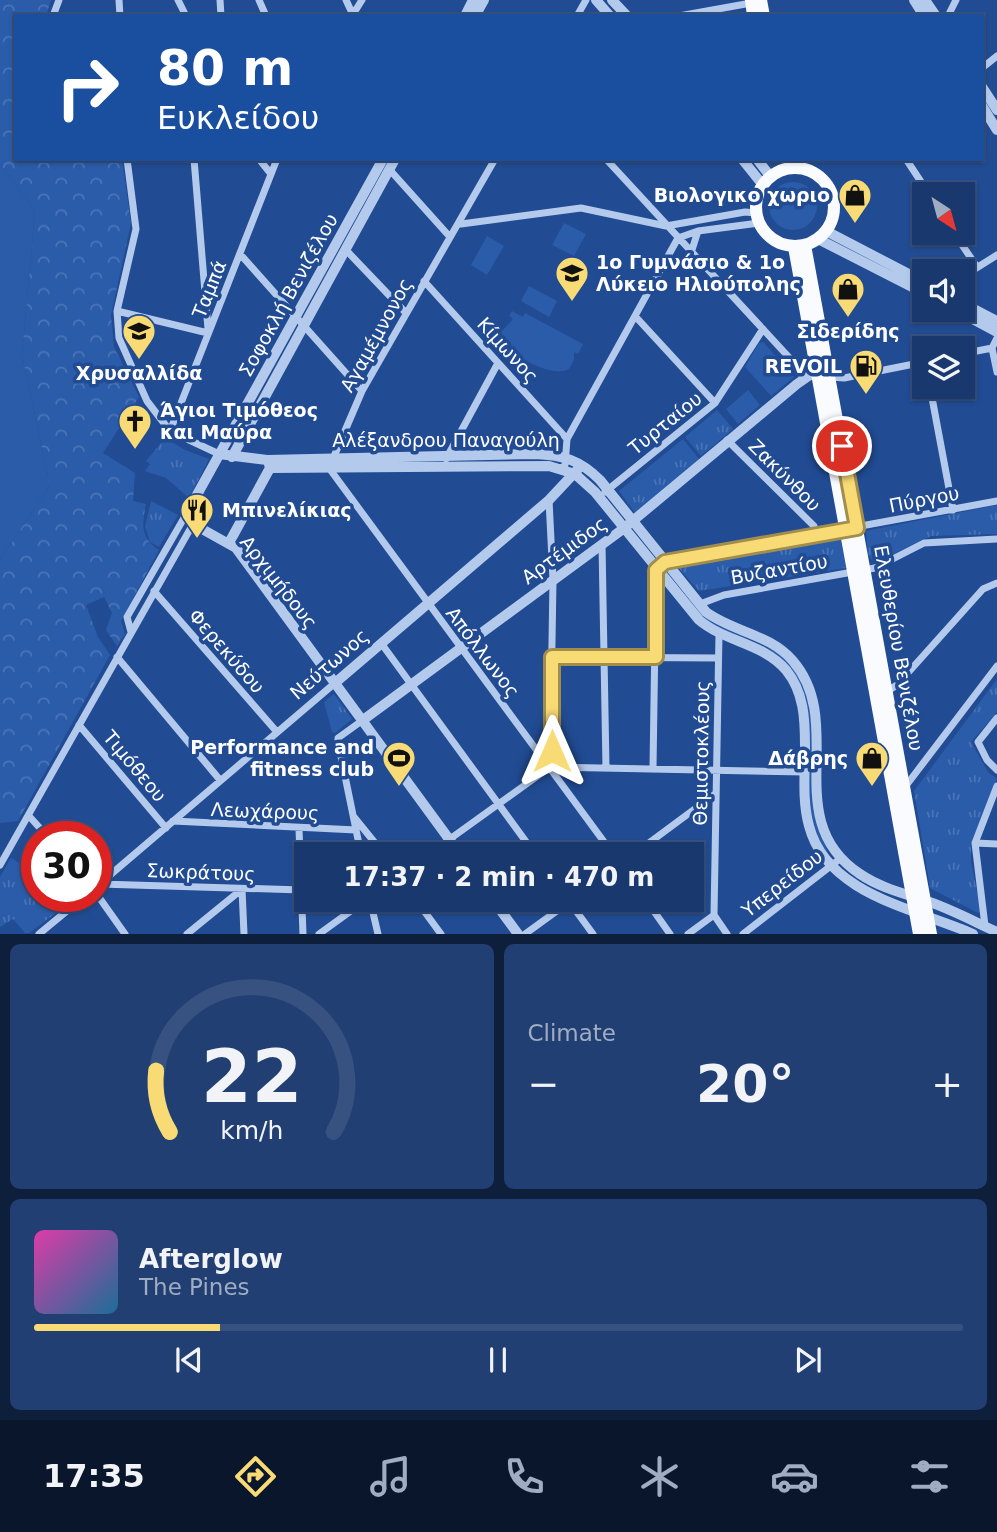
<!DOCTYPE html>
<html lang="en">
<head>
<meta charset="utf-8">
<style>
	:root { --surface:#19386e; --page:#223f73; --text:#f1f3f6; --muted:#9facc2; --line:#375281; --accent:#f9db75 }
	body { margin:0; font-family:"DejaVu Sans",sans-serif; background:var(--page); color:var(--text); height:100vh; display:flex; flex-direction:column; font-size:26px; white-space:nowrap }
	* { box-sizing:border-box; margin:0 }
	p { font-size:23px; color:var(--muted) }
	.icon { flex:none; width:38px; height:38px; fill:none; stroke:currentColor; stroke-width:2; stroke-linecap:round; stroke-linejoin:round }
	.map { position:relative; height:934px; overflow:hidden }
	.details { display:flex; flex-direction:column; gap:10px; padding:10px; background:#0e1f3c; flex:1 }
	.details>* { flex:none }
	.top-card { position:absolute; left:14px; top:14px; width:970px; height:147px; border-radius:0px; box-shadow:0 2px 5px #0004,0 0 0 2px var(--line); background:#1a4fa0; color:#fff; overflow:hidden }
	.needle { width:46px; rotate:144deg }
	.controls { position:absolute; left:912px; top:182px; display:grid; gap:14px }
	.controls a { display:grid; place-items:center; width:63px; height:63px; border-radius:0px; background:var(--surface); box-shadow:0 2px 5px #0004,0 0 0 2px var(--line); font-size:35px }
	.speed { position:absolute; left:21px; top:821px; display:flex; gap:14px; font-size:35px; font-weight:700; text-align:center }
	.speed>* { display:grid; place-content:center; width:91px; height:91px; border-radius:50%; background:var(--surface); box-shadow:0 2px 5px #0004,0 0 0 2px var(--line); line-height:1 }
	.speed .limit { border:10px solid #d22; background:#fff; color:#111 }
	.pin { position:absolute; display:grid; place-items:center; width:60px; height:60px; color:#fff; margin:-30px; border:4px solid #fff; border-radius:50%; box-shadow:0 2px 7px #0007 }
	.me { position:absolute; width:77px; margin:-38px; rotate:0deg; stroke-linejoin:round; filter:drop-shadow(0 0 5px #0008) }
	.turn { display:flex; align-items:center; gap:24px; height:147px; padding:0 28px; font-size:32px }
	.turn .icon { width:91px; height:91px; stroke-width:2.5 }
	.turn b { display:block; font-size:49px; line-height:60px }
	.big { font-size:52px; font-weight:600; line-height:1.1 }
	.details .card { flex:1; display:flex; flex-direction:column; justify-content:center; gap:10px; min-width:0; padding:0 24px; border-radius:10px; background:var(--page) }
	.details .dial { align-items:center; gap:0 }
	.dial svg { height:182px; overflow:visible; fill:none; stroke:var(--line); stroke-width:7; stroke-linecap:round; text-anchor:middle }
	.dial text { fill:var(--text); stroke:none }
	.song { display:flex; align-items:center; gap:21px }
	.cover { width:84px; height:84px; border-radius:10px; background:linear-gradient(135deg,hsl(320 70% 55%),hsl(200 70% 35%)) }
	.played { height:7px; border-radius:4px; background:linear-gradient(90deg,var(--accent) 20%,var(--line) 20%) }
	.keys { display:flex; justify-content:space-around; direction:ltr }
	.heat { display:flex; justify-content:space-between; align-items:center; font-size:38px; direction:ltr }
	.details .tiles { flex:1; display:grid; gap:10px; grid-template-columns:1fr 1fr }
	.card:last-child { grid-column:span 2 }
	.trip { position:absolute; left:294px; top:842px; width:410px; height:70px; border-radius:0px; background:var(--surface); box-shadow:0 2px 5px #0004,0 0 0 2px var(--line); font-weight:600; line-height:70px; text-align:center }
	.menu { display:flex; height:112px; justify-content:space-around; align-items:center; background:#0a162c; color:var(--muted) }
	.menu .icon { width:49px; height:49px }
	.menu .on { color:var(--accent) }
	.menu b { font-size:32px; color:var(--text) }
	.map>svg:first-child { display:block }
	.grass { fill:#2b5caa }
	.forest { fill:url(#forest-crowns) }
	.park { fill:url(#park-tufts) }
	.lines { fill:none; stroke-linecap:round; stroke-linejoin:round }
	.minor { stroke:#b3caed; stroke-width:7 }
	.tertiary { stroke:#b3caed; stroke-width:10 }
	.primary { stroke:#f9fbff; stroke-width:12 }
	.route-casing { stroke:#a28e4c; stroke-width:18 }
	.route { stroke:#f9db75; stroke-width:12 }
	.labels { text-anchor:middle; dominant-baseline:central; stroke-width:7; stroke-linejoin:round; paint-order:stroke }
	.poi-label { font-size:19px; font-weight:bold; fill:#fff; stroke:#214b92; text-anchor:end }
	.street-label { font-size:19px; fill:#fff; stroke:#214b92 }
</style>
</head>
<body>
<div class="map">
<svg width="997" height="934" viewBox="0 0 997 934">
	<defs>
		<pattern id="forest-crowns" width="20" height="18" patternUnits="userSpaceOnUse" patternTransform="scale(1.75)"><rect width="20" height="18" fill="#2b5caa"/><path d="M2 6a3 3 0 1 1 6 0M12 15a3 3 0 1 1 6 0" fill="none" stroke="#4b74b7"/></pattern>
		<pattern id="park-tufts" width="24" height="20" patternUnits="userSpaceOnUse" patternTransform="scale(1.75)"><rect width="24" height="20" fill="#2b5caa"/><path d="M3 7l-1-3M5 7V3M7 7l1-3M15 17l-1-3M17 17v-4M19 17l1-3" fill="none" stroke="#4b74b7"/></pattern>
	</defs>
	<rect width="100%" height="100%" fill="#214b92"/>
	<path class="grass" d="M0,164L35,211L22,355L50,485L0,560Z
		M769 206a24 24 0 1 1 48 0a24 24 0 1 1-48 0Z
		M564,223L586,234L574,256L552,245Z
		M487,236L504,246L487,275L471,265Z
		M529,286L557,301L549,317L521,301Z
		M512,311L523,317L525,313L583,344L578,354L574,352V360L569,369C551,379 503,353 501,332L513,319L509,316Z
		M763,342L794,377L771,396L745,367L759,343Z
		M748,390L760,405L738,424L726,409Z
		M685,596L713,623L779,653L800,676L812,709L816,822L828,852C796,833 815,755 808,723C803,704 794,685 788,666L708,625Z"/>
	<path class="forest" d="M0,0H51L46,16H16V159H122L131,223L111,315L114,347L139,397L103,453L135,473L133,501L146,504C142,524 140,538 159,550L121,621L125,634L117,646L106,630L112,613L104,597L86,605L98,637L110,655L18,821L0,823V560L50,485L22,355L35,211L0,164Z"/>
	<path class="park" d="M717,410L733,429L701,456L685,437Z
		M165,438L185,450L209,459L189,498L166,478L145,471L150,464L146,461Z
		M683,439L699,459L635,513L619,491Z
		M151,501L178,515L159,547L150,542L145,527Z
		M997,505V534L931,536L874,563L868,555L866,531Z
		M840,535L846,568L699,591L676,565Z
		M997,679V712L971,742L988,772L997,779L971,843V862L981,911L978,913L930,888L914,791Z
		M334,694L352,719L335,733L332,732L324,702Z
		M11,858C30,869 37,874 37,896H50L60,910L29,933H25L13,919L0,927V877Z"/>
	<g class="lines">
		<path class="minor" d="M119,0L120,16
			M178,0L186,16
			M220,0L221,16
			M259,0L266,16
			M346,0L353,15
			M53,16L59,0
			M352,16L362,0
			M577,16L586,0
			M679,16L751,3
			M948,16L956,0
			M982,68L997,56
			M127,159L136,229L117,311L119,338L147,401L170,431L219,454
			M194,159L208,329
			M259,159L271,174
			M495,159L362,391L329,468L613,854
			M606,159L797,366L804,380
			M906,159L929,194
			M389,169L450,237
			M461,224L581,208L666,226L745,212L756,213
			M954,233L977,267
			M345,249L406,313
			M691,253L698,231
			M240,254L362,391
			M962,277L997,255
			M424,281L567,439
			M117,311L208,333
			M635,316L715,403
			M997,338L992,348L997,372
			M962,354L992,348
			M830,377L844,378L924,362
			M930,387L953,510
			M170,431L277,159
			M727,440L814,526L817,535
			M446,459L498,363
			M561,468L565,465L567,439L678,238L698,231L759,223
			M605,492L715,403L763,329
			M549,500L553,580L550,766
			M602,544L606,768
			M154,591L277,732
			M700,604L724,595L875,568L924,543L997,539
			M131,632L127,617L188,511
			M381,643L535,854
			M117,657L220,780
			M552,657L718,658
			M886,692L897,685L983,589L997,583
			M997,718L978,742L987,760L997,770
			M79,725L166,828
			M550,767L805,772
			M653,768L656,570L665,562L997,501
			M905,787L997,666
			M29,816L47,836
			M354,817L384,854
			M173,821L356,830
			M299,829L303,934
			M975,843L997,844
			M361,854L338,742V738L363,720
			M429,854L550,767
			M634,854L715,794
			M0,865L193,524
			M100,884L302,890
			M96,887L335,683
			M242,889L244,934
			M96,893L125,934
			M370,900L378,934
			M416,900L441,934
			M568,900L593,934
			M646,900L670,934
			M714,915L719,634
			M714,915L727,934
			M985,926L975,843L997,786
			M39,934L85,896
			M187,934L241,890
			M319,934L366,900
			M525,934L572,900
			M688,934L714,915
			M743,934L841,858"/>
		<path class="tertiary" d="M596,0L610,16
			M612,0L627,16
			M914,0L924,16
			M925,0L936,16
			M465,16L473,0
			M475,16L484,0
			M982,87L997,110
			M982,106L997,130
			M383,159L188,511L193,524L236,548L460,854
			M742,159L762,184
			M757,159L770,176
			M826,231L924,282
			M818,239L924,293
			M962,303L997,321
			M956,310L997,332
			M219,454L267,460L535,454C563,455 580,460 600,480L706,612C733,632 770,634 793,661C848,725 778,820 860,874C879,887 902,893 924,900C949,908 973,921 997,932
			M232,457L395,159
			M270,468L549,466L575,474L595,492L699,620C725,642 763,643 786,670C804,692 805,719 805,746C805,773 802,801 809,826C827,895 917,909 973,934
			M229,543L270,468L269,464
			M335,683L549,500L579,468
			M363,720L623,529L797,384L813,373L821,374
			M493,900L518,934"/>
		<path class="primary" d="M751,0L753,16
			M761,0L764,16
			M756 207a39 39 0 1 1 78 0a39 39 0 1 1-78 0Z
			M805,245L931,934
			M794,247L919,934"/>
	</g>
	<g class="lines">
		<defs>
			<path id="route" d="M552,751V657H656V570L665,562L857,528L842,446"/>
		</defs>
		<use href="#route" class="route-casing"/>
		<use href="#route" class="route"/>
	</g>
	<defs>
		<symbol id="shop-pin" viewBox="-11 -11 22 30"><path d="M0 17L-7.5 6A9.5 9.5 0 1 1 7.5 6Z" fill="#f9db75" stroke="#214b92"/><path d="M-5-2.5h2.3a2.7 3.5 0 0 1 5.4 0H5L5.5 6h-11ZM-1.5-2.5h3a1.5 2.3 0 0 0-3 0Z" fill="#111"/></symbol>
		<symbol id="school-pin" viewBox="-11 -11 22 30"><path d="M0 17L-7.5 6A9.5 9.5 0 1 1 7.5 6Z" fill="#f9db75" stroke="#214b92"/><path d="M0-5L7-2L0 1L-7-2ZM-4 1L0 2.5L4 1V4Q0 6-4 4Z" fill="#111"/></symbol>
		<symbol id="fuel-pin" viewBox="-11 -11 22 30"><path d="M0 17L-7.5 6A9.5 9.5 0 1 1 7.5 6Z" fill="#f9db75" stroke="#214b92"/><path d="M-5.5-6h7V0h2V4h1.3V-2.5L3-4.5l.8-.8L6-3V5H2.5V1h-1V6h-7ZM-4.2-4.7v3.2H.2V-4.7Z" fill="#111"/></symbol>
		<symbol id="church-pin" viewBox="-11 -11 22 30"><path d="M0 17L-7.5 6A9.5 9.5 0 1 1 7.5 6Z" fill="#f9db75" stroke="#214b92"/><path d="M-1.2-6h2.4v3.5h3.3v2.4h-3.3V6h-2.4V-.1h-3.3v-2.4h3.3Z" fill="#111"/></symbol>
		<symbol id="restaurant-pin" viewBox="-11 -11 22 30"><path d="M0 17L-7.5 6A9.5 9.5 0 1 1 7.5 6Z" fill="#f9db75" stroke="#214b92"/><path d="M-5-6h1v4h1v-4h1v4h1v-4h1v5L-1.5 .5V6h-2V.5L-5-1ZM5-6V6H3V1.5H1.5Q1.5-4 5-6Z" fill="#111"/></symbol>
		<symbol id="stadium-pin" viewBox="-11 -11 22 30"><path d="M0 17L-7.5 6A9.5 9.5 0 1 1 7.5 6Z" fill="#f9db75" stroke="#214b92"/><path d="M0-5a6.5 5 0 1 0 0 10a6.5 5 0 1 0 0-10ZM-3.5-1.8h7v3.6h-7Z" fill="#111"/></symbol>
	</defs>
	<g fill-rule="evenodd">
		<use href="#shop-pin" x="836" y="176" width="38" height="52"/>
		<use href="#school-pin" x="553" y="254" width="38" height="52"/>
		<use href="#shop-pin" x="829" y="270" width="38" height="52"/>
		<use href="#school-pin" x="120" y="312" width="38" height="52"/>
		<use href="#fuel-pin" x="847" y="347" width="38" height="52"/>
		<use href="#church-pin" x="116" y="402" width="38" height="52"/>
		<use href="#restaurant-pin" x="178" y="491" width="38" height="52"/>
		<use href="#stadium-pin" x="380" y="739" width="38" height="52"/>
		<use href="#shop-pin" x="853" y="739" width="38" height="52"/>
	</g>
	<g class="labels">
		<g class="poi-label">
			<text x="830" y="195">Βιολογικο χωριο</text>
			<text x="596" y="262" text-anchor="start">1ο Γυμνάσιο &amp; 1ο<tspan x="596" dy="22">Λύκειο Ηλιούπολης</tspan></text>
			<text x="848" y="331" text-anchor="middle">Σιδερίδης</text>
			<text x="842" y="366">REVOIL</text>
			<text x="139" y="373" text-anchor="middle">Χρυσαλλίδα</text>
			<text x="160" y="410" text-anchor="start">Άγιοι Τιμόθεος<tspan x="160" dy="22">και Μαύρα</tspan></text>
			<text x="222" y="510" text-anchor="start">Μπινελίκιας</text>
			<text x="374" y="747">Performance and<tspan x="374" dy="22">fitness club</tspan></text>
			<text x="848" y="758">Δάβρης</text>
		</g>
		<g class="street-label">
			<text transform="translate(209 289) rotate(-68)">Ταμπά</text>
			<text transform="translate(288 295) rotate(-61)">Σοφοκλή Βενιζέλου</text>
			<text transform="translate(376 335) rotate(-61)">Αγαμέμνονος</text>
			<text transform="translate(508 350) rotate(48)">Κίμωνος</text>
			<text transform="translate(665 423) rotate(-39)">Τυρταίου</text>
			<text x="446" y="440">Αλέξανδρου Παναγούλη</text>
			<text transform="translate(785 475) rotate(45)">Ζακύνθου</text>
			<text transform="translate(924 499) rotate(-11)">Πύργου</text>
			<text transform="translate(564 550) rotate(-36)">Αρτέμιδος</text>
			<text transform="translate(779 569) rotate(-10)">Βυζαντίου</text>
			<text transform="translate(279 582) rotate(52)">Αρχιμήδους</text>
			<text transform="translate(899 648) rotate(80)">Ελευθερίου Βενιζέλου</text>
			<text transform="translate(227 651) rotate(49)">Φερεκύδου</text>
			<text transform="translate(483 652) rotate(53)">Απόλλωνος</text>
			<text transform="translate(329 664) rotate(-41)">Νεύτωνος</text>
			<text transform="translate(701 753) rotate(-89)">Θεμιστοκλέους</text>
			<text transform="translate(135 766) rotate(50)">Τιμόθεου</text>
			<text transform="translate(265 811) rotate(2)">Λεωχάρους</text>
			<text transform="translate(201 872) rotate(2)">Σωκράτους</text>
			<text transform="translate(782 883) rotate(-38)">Υπερείδου</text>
		</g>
	</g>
</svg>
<div class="controls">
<a><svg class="needle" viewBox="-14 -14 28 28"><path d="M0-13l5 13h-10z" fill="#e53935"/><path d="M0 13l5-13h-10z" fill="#9facc2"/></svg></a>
<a><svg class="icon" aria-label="sound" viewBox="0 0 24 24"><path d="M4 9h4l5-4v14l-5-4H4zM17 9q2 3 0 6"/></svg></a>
<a><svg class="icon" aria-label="layers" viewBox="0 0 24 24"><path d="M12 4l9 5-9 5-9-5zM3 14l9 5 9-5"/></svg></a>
</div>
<div class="speed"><div class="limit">30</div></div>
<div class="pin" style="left:842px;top:446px;background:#d93025"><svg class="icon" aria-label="arrive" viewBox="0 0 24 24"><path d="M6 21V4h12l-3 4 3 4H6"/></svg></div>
<svg class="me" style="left:552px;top:751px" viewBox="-20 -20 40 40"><path d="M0-17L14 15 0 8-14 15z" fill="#f9db75" stroke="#fff" stroke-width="4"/></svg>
<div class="trip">17:37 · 2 min · 470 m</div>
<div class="top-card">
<div class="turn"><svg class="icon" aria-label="right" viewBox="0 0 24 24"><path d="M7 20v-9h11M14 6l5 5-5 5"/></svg><div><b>80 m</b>Ευκλείδου</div></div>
</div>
</div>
<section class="details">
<div class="tiles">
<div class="card dial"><svg viewBox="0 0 100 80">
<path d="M14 69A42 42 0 1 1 86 69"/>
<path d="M14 69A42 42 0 0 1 8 42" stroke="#f9db75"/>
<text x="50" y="56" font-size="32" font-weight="700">22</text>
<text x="50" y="72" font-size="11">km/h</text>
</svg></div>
<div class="card"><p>Climate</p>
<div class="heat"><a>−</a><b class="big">20°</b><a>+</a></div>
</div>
<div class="card">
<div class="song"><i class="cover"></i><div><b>Afterglow</b><p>The Pines</p></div></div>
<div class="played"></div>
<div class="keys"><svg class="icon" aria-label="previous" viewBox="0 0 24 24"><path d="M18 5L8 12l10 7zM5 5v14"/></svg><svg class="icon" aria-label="pause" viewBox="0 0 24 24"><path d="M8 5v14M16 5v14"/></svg><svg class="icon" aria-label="next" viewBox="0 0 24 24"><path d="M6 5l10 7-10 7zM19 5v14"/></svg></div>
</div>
</div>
</section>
<nav class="menu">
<b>17:35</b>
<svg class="icon on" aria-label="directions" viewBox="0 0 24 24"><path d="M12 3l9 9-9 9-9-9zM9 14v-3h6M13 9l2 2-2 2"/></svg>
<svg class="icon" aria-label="music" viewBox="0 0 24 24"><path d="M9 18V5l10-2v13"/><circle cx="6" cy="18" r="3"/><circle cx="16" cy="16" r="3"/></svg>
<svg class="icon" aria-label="phone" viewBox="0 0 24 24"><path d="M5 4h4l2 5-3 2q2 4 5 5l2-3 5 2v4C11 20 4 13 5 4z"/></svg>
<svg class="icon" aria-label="climate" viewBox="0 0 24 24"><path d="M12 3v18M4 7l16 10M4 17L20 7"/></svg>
<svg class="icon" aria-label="car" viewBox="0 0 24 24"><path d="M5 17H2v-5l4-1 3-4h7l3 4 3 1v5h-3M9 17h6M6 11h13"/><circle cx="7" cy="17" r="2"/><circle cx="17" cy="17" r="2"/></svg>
<svg class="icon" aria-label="filters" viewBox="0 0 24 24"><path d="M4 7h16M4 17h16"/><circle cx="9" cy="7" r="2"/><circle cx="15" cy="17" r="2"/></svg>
</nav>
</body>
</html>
